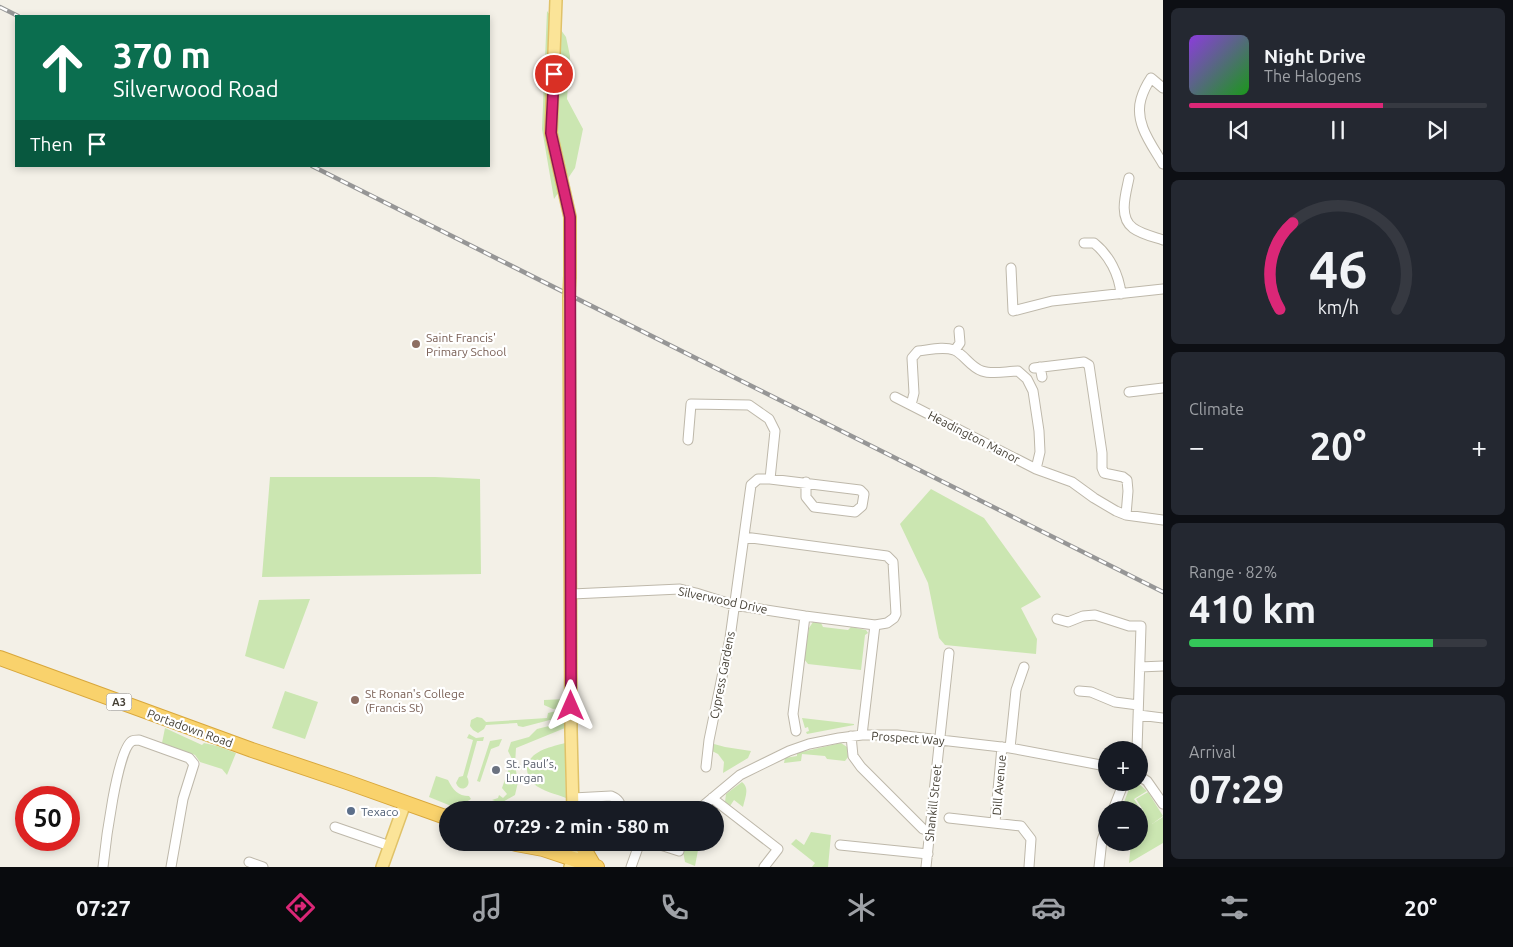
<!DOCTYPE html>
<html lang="en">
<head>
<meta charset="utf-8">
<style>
	:root { --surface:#171b24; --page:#242831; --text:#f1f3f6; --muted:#9ea1a6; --line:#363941; --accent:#db2777 }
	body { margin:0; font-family:Ubuntu,sans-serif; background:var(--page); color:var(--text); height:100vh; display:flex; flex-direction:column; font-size:19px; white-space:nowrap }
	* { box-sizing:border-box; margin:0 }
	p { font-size:16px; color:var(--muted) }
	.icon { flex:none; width:28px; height:28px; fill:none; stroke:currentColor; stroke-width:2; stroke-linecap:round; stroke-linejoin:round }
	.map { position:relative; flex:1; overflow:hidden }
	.details { display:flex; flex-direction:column; gap:8px; padding:8px; background:#0d0f14; width:350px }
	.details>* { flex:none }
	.hud { position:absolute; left:15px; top:15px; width:475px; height:152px; border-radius:0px; box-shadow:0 2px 8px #0003; background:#0b6e4f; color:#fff; overflow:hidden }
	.fabs { position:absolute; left:1098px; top:741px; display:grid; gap:10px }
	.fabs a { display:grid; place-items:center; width:50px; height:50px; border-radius:50%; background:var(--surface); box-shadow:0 2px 8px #0003; font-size:25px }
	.speed { position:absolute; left:15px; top:786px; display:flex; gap:10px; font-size:25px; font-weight:700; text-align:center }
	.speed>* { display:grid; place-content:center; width:65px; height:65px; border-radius:50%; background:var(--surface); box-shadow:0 2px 8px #0003; line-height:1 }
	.speed .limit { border:8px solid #d22; background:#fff; color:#111 }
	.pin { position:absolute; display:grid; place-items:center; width:42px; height:42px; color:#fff; margin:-21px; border:2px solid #fff; border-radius:50%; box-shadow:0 1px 5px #0007 }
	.me { position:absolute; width:55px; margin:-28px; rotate:0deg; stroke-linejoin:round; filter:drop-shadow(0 0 4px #0008) }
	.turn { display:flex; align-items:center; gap:18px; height:105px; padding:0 15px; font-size:22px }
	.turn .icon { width:65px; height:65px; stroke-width:2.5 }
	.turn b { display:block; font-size:35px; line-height:42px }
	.then { display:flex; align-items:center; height:48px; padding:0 15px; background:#0003; gap:10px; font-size:19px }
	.big { font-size:38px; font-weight:700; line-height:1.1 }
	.details .tile { flex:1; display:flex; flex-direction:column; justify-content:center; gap:8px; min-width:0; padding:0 18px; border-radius:8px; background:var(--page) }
	.details .dial { align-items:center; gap:0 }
	.dial svg { height:130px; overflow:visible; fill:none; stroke:var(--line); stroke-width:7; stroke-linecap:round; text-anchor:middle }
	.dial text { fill:var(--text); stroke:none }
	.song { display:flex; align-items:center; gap:15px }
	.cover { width:60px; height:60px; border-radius:8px; background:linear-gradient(135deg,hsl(270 70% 55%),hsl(120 70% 35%)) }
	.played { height:5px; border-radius:2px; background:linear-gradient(90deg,var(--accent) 65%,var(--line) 65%) }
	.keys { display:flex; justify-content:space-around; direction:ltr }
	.heat { display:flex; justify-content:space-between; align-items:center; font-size:28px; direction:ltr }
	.charge { height:8px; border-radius:4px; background:linear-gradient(90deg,#34c759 82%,var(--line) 0) }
	.trip { position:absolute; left:439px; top:801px; width:285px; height:50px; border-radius:25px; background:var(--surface); box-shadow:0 2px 8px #0003; font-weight:700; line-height:50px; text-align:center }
	.tabs { display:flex; height:80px; justify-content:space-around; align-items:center; background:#090b0e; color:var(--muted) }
	.tabs .icon { width:35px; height:35px }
	.tabs .on { color:var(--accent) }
	.tabs b { font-size:22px; color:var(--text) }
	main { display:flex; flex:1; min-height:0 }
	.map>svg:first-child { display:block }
	.green { fill:#cbe6b1 }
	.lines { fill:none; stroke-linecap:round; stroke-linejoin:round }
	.minor-casing { stroke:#beb8aa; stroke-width:11 }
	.major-casing { stroke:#e0c268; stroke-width:14 }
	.highway-casing { stroke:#d8a73c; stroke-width:16 }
	.minor { stroke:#fff; stroke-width:9 }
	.major { stroke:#fbe498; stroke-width:11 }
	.highway { stroke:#f9d26c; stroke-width:14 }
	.rail-casing { stroke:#969696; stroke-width:4.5 }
	.rail { stroke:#fff; stroke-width:2.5; stroke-dasharray:8; stroke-linecap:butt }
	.major-bridge-casing { stroke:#e0c268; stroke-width:14; stroke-linecap:butt }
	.major-bridge { stroke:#fbe498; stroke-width:11 }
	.route-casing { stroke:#8e194d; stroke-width:12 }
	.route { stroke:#db2777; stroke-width:9 }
	.education-dot { fill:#8d6e63; stroke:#fff; stroke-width:2 }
	.worship-dot { fill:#6b7280; stroke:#fff; stroke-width:2 }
	.service-dot { fill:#5c6f8a; stroke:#fff; stroke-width:2 }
	.labels { text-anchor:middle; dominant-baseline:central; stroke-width:4.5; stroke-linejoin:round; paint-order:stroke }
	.shield { fill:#fff; stroke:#7e7a72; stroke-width:1 }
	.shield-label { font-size:11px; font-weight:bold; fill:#464136 }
	.education-label { font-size:12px; fill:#785e54; stroke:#fff; text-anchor:start }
	.street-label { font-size:12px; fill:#464136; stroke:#fff }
	.worship-label { font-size:12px; fill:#5b616d; stroke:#fff; text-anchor:start }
	.service-label { font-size:12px; fill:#4e5e75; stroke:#fff; text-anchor:start }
</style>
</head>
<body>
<main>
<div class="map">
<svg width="1163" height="867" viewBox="0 0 1163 867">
	<rect width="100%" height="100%" fill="#f3f0e7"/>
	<path class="green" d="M547,11L566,37L570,56L567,99L583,129L575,168L554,199L542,129Z
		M270,477H435L480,479L481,574L262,577Z
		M931,489L984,518L1041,597L1021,608L1037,639L1036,654L945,645L939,638L928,583L900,524Z
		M310,599L284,669L245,656L259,600Z
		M813,622L821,623L823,627L848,630L851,627L866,630L868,633L865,635L861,670L808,664L804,659L809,628Z
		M285,691L318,702L305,739L272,728Z
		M565,699V707L553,709L544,705V700Z
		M565,709V716L523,727L518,726L517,723L486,725L484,729L478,733L473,730L470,726L471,720L477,717L482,718L486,722L547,718L548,713Z
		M802,718L854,724V725L807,734L806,732L809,731L808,727L805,728Z
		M565,722V728L516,748L515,765L518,782L515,795L501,803L492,800L498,798L499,795L503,798L507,794L502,788L512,759L508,751L511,742L529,737L537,729Z
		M165,728L202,745L204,743L217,746L236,753L227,775L222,769L200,762L195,755L162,743Z
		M469,734L476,738L484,737L483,741H477L467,777C473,787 460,794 456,783L459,777L463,776L473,740L467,738Z
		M502,739L499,746L491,749L480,782L477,781L490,741Z
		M565,743L566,798C556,794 542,791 534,784C529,781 528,776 527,770C527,751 551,747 565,743Z
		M841,743L847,747L848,757L845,761L827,759L825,756L802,754L801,761L784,763L785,758L797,756V753Z
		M714,744L725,747L751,751L748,758L723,773L724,762L718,754L712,751V746Z
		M436,776L448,780C453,790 458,796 469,796L471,799L456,808L429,797Z
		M742,782C750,788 745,798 743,807L734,800L730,806L725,802L726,794Z
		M1139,784L1147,791L1134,799L1142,811L1143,810L1136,799L1148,792L1163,816L1152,824L1163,817V843L1129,863L1131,843L1139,842V810H1121L1129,789Z
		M531,802L556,810H510Z
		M811,832L831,835L828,867H812L815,863L791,844L796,839L804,845Z
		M690,842L695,843L699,845L695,866L685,862L682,845Z"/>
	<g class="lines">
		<defs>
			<path id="minor" d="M1163,88L1151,78C1147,84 1143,92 1141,99C1134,123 1152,145 1163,164
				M1129,178C1126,193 1118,217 1133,228C1141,234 1154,237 1163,240
				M1084,243H1094C1109,255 1119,274 1121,294
				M1011,268L1013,311L1052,301L1163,289
				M955,350L960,343L959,331
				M1040,367L1042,377
				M1034,368L1084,362L1089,365L1102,453V468L1104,473L1123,477L1127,480L1128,491L1126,515
				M1129,392L1163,388
				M895,397L1036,469L1072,482L1094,498L1116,511L1126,515L1163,520
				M911,405L914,393L912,358L918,351C929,350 943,346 954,350C964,354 970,367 982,371C993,375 1007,371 1018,371L1027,379L1033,391L1039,431L1040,452L1036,469
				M688,440L691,404L749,405L769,419L775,431L770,479
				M572,594L680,589L696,593L734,605L805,616L875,625L887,623L894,618L896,614L893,562L887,556L744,537
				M1057,619L1068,622L1083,616L1095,615L1129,626H1141L1137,750
				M1140,667L1163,666
				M1079,691L1091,692L1115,702L1138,705
				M1139,715L1163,718
				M796,731L793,714L805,616
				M862,735L875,625
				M851,736L853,756L861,767L923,829L930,831
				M1010,748L1016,690L1024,667
				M706,767L709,740L730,638L751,485L758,479H770L860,490L864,494L862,506L855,512L814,507L806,497V482
				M1139,776L1147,781L1163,804
				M573,798L611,796C619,799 620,803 622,810
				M712,798L778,849L764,867
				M698,810L740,775L789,751L809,744L839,738L862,735H897L1010,748L1106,766
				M1113,810L1124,782
				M949,818L1021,826L1031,839L1029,867
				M995,822L1002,747
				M335,827L390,846
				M651,842L679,851
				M840,845L928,854
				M249,862L263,867
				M103,867C105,848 117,749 132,741C134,740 137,740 139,740L189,758L194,764L183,799L171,867
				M631,867L640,842
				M926,867L949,653
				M1099,867L1102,840L1106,829"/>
			<path id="major" d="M556,0L551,133L570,217V276
				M569,298L571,731L573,810
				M382,867L405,803
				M570,867L573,858L574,842"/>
			<path id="highway" d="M0,658L252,750L347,782L448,818
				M580,842L594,866
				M516,844L543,849L597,867
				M544,849L562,845L565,842"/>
		</defs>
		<use href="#minor" class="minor-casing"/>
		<use href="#major" class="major-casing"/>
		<use href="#highway" class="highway-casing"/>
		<use href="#minor" class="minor"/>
		<use href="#major" class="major"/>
		<use href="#highway" class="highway"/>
		<defs>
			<path id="rail" d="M0,7L18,16
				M312,166L1163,592"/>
		</defs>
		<use href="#rail" class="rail-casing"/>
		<use href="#rail" class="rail"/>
		<defs>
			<path id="major-bridge" d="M569,298L570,276"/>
		</defs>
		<use href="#major-bridge" class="major-bridge-casing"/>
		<use href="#major-bridge" class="major-bridge"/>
	</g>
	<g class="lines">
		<defs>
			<path id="route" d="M554,74L551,133L570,217L571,706"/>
		</defs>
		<use href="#route" class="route-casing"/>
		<use href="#route" class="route"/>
	</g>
	<g class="education-dot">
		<circle cx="416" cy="344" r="5"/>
		<circle cx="355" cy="700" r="5"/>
	</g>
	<circle class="worship-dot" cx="496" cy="770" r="5"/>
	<circle class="service-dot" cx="351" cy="811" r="5"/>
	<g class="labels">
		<rect class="shield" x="106.5" y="693.5" width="25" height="17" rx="4"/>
		<g class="shield-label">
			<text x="119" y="702">A3</text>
		</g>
		<g class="education-label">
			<text x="426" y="337">Saint Francis'<tspan x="426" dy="14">Primary School</tspan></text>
			<text x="365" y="693">St Ronan's College<tspan x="365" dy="14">(Francis St)</tspan></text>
		</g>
		<g class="street-label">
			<text transform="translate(974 437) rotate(27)">Headington Manor</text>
			<text transform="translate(723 600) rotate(12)">Silverwood Drive</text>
			<text transform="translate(722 675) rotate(-79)">Cypress Gardens</text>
			<text transform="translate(190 728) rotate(20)">Portadown Road</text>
			<text transform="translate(908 738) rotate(4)">Prospect Way</text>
			<text transform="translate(999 785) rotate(-85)">Dill Avenue</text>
			<text transform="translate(933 803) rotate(-84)">Shankill Street</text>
		</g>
		<g class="worship-label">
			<text x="506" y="763">St. Paul’s,<tspan x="506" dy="14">Lurgan</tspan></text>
		</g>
		<g class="service-label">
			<text x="361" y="811">Texaco</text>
		</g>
	</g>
</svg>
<div class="fabs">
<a>+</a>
<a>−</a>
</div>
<div class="speed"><div class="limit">50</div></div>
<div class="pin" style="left:554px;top:74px;background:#d93025"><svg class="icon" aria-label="arrive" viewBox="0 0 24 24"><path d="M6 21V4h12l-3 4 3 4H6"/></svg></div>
<svg class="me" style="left:571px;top:706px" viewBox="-20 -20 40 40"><path d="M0-17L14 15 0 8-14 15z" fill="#db2777" stroke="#fff" stroke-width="4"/></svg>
<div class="trip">07:29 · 2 min · 580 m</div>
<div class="hud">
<div class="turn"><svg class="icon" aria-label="ahead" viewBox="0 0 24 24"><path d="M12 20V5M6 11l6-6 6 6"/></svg><div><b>370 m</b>Silverwood Road</div></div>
<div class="then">Then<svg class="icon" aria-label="arrive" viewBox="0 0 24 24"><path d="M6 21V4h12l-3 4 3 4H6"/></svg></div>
</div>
</div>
<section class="details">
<div class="tile">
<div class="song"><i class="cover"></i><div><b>Night Drive</b><p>The Halogens</p></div></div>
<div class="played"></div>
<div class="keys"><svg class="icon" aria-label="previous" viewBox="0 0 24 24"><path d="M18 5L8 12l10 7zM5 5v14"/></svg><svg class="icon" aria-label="pause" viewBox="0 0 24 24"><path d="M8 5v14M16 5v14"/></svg><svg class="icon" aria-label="next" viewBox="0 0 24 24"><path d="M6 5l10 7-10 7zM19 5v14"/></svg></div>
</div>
<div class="tile dial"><svg viewBox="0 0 100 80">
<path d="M14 69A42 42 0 1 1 86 69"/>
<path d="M14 69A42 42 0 0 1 22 16" stroke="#db2777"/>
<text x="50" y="56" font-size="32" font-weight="700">46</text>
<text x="50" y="72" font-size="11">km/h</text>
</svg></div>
<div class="tile"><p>Climate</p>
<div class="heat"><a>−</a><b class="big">20°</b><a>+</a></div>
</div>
<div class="tile"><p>Range · 82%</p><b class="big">410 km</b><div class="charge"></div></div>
<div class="tile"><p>Arrival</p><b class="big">07:29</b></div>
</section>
</main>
<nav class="tabs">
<b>07:27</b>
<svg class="icon on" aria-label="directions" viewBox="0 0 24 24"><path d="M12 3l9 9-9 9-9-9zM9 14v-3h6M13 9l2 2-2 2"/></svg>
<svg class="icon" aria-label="music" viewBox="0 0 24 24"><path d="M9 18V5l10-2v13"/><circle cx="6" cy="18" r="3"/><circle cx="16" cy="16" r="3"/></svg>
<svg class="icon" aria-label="phone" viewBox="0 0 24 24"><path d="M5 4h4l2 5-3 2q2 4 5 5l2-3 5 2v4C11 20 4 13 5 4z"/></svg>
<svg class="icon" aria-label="climate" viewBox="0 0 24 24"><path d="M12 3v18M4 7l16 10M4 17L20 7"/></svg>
<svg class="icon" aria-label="car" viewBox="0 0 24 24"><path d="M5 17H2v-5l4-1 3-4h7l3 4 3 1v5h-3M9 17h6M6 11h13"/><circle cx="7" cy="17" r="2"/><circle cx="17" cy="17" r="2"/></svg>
<svg class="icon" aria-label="filters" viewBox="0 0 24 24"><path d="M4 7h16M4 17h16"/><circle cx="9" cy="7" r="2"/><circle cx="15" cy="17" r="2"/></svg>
<b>20°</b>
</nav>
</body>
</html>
